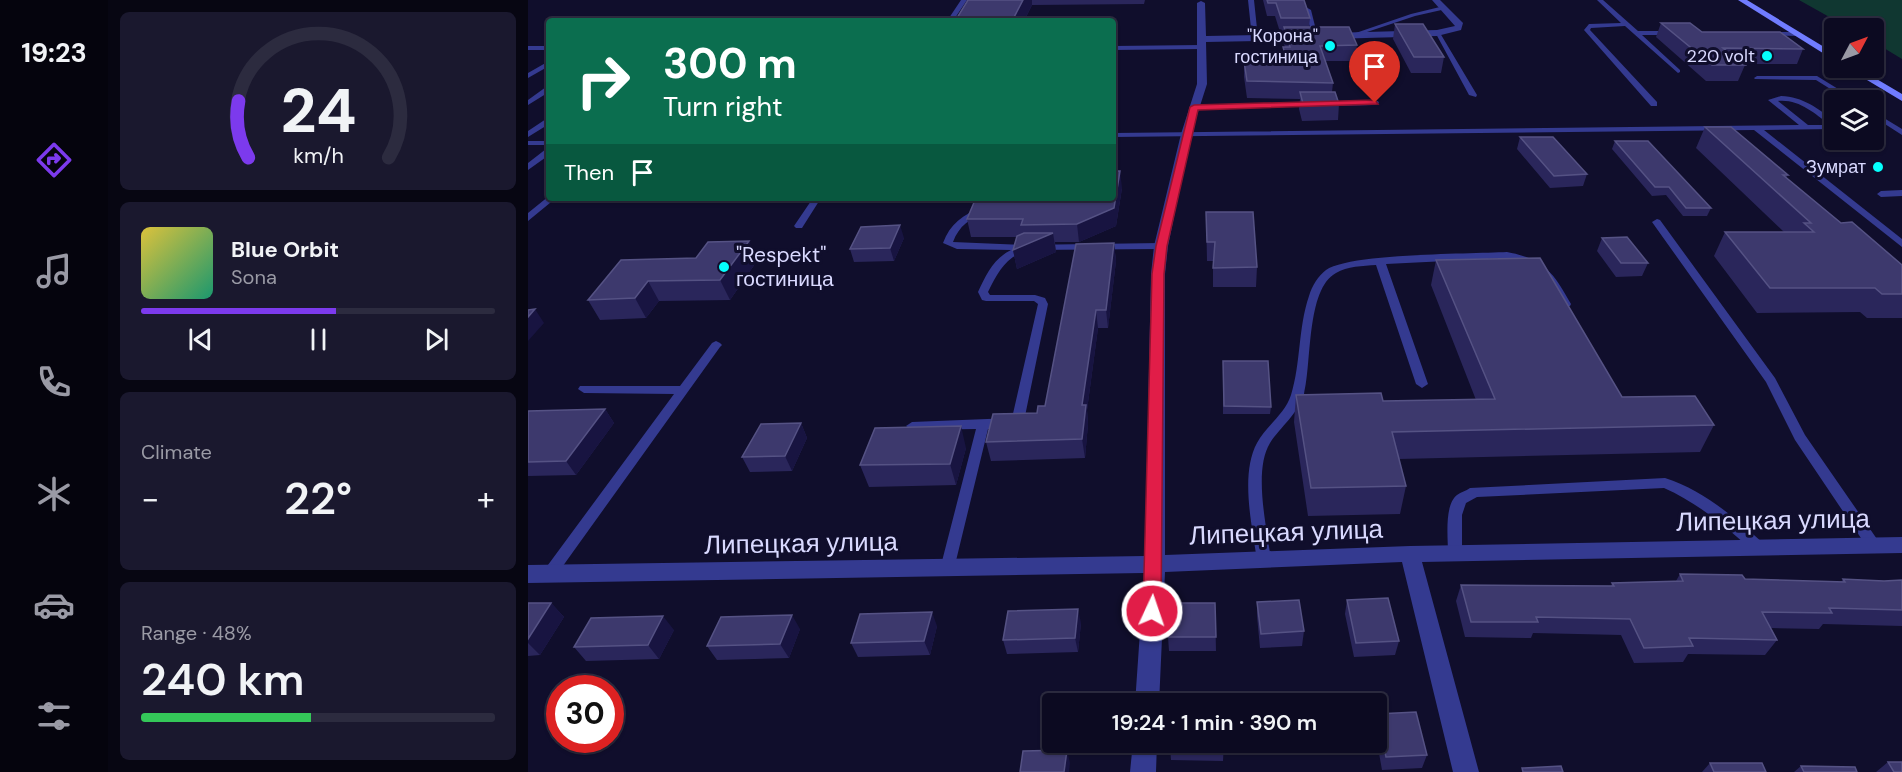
<!DOCTYPE html>
<html lang="en">
<head>
<meta charset="utf-8">
<style>
	:root { --surface:#0c0a21; --page:#1a182e; --text:#f1f3f6; --muted:#9a9aa5; --line:#2c2b3f; --accent:#7c3aed }
	body { margin:0; font-family:"DM Sans",sans-serif; background:var(--page); color:var(--text); height:100vh; display:flex; flex-direction:column; font-size:22px; white-space:nowrap }
	* { box-sizing:border-box; margin:0 }
	p { font-size:20px; color:var(--muted) }
	.icon { flex:none; width:33px; height:33px; fill:none; stroke:currentColor; stroke-width:2; stroke-linecap:round; stroke-linejoin:round }
	.map { position:relative; flex:1; overflow:hidden }
	.details { display:flex; flex-direction:column; gap:12px; padding:12px; background:#070612; width:420px }
	.details>* { flex:none }
	.top-card { position:absolute; left:18px; top:18px; width:570px; height:183px; border-radius:6px; box-shadow:0 2px 4px #0004,0 0 0 2px var(--line); background:#0b6e4f; color:#fff; overflow:hidden }
	.needle { width:39px; rotate:49deg }
	.controls { position:absolute; left:1296px; top:18px; display:grid; gap:12px }
	.controls a { display:grid; place-items:center; width:60px; height:60px; border-radius:6px; background:var(--surface); box-shadow:0 2px 4px #0004,0 0 0 2px var(--line); font-size:30px }
	.speed { position:absolute; left:18px; top:675px; display:flex; gap:12px; font-size:30px; font-weight:700; text-align:center }
	.speed>* { display:grid; place-content:center; width:78px; height:78px; border-radius:50%; background:var(--surface); box-shadow:0 2px 4px #0004,0 0 0 2px var(--line); line-height:1 }
	.speed .limit { border:9px solid #d22; background:#fff; color:#111 }
	.pin { position:absolute; display:grid; place-items:center; width:51px; height:51px; color:#fff; margin:-62px -26px; border-radius:50% 50% 50% 0; rotate:-45deg; box-shadow:0 0 6px #0007 }
	.pin .icon { rotate:45deg }
	.me { position:absolute; width:66px; margin:-33px; rotate:3deg; stroke-linejoin:round; filter:drop-shadow(0 0 4px #0008) }
	.turn { display:flex; align-items:center; gap:21px; height:126px; padding:0 18px; font-size:27px }
	.turn .icon { width:78px; height:78px; stroke-width:2.5 }
	.turn b { display:block; font-size:42px; line-height:51px }
	.then { display:flex; align-items:center; height:57px; padding:0 18px; background:#0003; gap:12px; font-size:22px }
	.big { font-size:45px; font-weight:600; line-height:1.1 }
	.details .tile { flex:1; display:flex; flex-direction:column; justify-content:center; gap:9px; min-width:0; padding:0 21px; border-radius:9px; background:var(--page) }
	.details .dial { align-items:center; gap:0 }
	.dial svg { height:156px; overflow:visible; fill:none; stroke:var(--line); stroke-width:7; stroke-linecap:round; text-anchor:middle }
	.dial text { fill:var(--text); stroke:none }
	.song { display:flex; align-items:center; gap:18px }
	.cover { width:72px; height:72px; border-radius:9px; background:linear-gradient(135deg,hsl(50 70% 55%),hsl(160 70% 35%)) }
	.played { height:6px; border-radius:3px; background:linear-gradient(90deg,var(--accent) 55%,var(--line) 55%) }
	.keys { display:flex; justify-content:space-around; direction:ltr }
	.heat { display:flex; justify-content:space-between; align-items:center; font-size:33px; direction:ltr }
	.charge { height:9px; border-radius:4px; background:linear-gradient(90deg,#34c759 48%,var(--line) 0) }
	.trip { position:absolute; left:514px; top:693px; width:345px; height:60px; border-radius:6px; background:var(--surface); box-shadow:0 2px 4px #0004,0 0 0 2px var(--line); font-weight:600; line-height:60px; text-align:center }
	main { display:flex; flex:1; min-height:0 }
	.tabs { display:flex; flex-direction:column; width:108px; justify-content:space-around; align-items:center; background:#05040d; color:var(--muted) }
	.tabs .icon { width:42px; height:42px }
	.tabs .active { color:var(--accent) }
	.tabs b { font-size:27px; color:var(--text) }
	.map>svg:first-child { display:block }
	.green { fill:#103731 }
	.lines { fill:none; stroke-linecap:round; stroke-linejoin:round }
	.service { fill:#343a90; fill-rule:evenodd }
	.minor { fill:#343a90; fill-rule:evenodd }
	.secondary { fill:#707cff; fill-rule:evenodd }
	.wall { fill:#2a265b }
	.shaded-wall { fill:#181441 }
	.building { fill:#3d396d; stroke:#555284; stroke-width:1.5 }
	.route { fill:#e11d48; stroke:#92132f; stroke-width:1.5 }
	.poi-dot { fill:#05fffd; stroke:#100e2c; stroke-width:2 }
	.labels { text-anchor:middle; dominant-baseline:central; stroke-width:6; stroke-linejoin:round; paint-order:stroke }
	.far-poi-label { font-size:18px; fill:#d9d9ff; stroke:#100e2c; text-anchor:end }
	.poi-label { font-size:21px; fill:#d9d9ff; stroke:#100e2c; text-anchor:start }
	.near-street-label { font-size:26px; fill:#d9d9ff; stroke:#100e2c }
</style>
</head>
<body>
<main>
<nav class="tabs">
<b>19:23</b>
<svg class="icon active" aria-label="directions" viewBox="0 0 24 24"><path d="M12 3l9 9-9 9-9-9zM9 14v-3h6M13 9l2 2-2 2"/></svg>
<svg class="icon" aria-label="music" viewBox="0 0 24 24"><path d="M9 18V5l10-2v13"/><circle cx="6" cy="18" r="3"/><circle cx="16" cy="16" r="3"/></svg>
<svg class="icon" aria-label="phone" viewBox="0 0 24 24"><path d="M5 4h4l2 5-3 2q2 4 5 5l2-3 5 2v4C11 20 4 13 5 4z"/></svg>
<svg class="icon" aria-label="climate" viewBox="0 0 24 24"><path d="M12 3v18M4 7l16 10M4 17L20 7"/></svg>
<svg class="icon" aria-label="car" viewBox="0 0 24 24"><path d="M5 17H2v-5l4-1 3-4h7l3 4 3 1v5h-3M9 17h6M6 11h13"/><circle cx="7" cy="17" r="2"/><circle cx="17" cy="17" r="2"/></svg>
<svg class="icon" aria-label="filters" viewBox="0 0 24 24"><path d="M4 7h16M4 17h16"/><circle cx="9" cy="7" r="2"/><circle cx="15" cy="17" r="2"/></svg>
</nav>
<section class="details">
<div class="tile dial"><svg viewBox="0 0 100 80">
<path d="M14 69A42 42 0 1 1 86 69"/>
<path d="M14 69A42 42 0 0 1 9 40" stroke="#7c3aed"/>
<text x="50" y="56" font-size="32" font-weight="700">24</text>
<text x="50" y="72" font-size="11">km/h</text>
</svg></div>
<div class="tile">
<div class="song"><i class="cover"></i><div><b>Blue Orbit</b><p>Sona</p></div></div>
<div class="played"></div>
<div class="keys"><svg class="icon" aria-label="previous" viewBox="0 0 24 24"><path d="M18 5L8 12l10 7zM5 5v14"/></svg><svg class="icon" aria-label="pause" viewBox="0 0 24 24"><path d="M8 5v14M16 5v14"/></svg><svg class="icon" aria-label="next" viewBox="0 0 24 24"><path d="M6 5l10 7-10 7zM19 5v14"/></svg></div>
</div>
<div class="tile"><p>Climate</p>
<div class="heat"><a>−</a><b class="big">22°</b><a>+</a></div>
</div>
<div class="tile"><p>Range · 48%</p><b class="big">240 km</b><div class="charge"></div></div>
</section>
<div class="map">
<svg width="1374" height="772" viewBox="0 0 1374 772">
	<rect width="100%" height="100%" fill="#100e2c"/>
	<path class="green" d="M1271,0H1374V59L1346,42V28H1321Z"/>
	<g class="lines">
		<path class="service" d="M433,0H439L425,21H419Z
			M720,0H726L730,38L727,40L724,38Z
			M768,0H774L776,6L783,10L790,38L785,37L777,11L772,8Z
			M1069,0H1075L1110,31H1145L1148,33L1145,35H1114L1152,70V72L1150,73L1097,26L1063,28L1062,30L1129,102V106H1123L1056,30L1061,24L1093,23Z
			M916,6L918,9L887,16L824,37L819,36L883,14Z
			M907,32L912,33L949,95L948,97L941,95Z
			M1240,32H1270L1273,34L1270,36L1238,35V33Z
			M0,46H21V50H0Z
			M585,46L673,45L676,47L673,49L585,50Z
			M21,61V66L0,78V73Z
			M1229,76H1289L1328,100H1320L1288,80L1227,79L1226,78Z
			M18,87H21V92L0,105V100Z
			M1253,96C1275,97 1290,108 1306,121V129L1236,130L1374,239V247L1226,130L585,137V133L1271,125L1240,100ZM1250,101C1271,99 1286,113 1302,125H1280Z
			M850,101L851,103L847,105L667,109L663,107L667,105Z
			M1346,112L1374,129V135L1346,117Z
			M18,119H21V124L0,137V131Z
			M0,141H21V145H0Z
			M18,149H21V155L0,170V163Z
			M1374,190V196L1353,197L1349,194L1353,191Z
			M21,196V198H28L0,221V213Z
			M285,198H293L274,228H268L266,226Z
			M454,208L457,209V213C442,218 431,226 425,242L494,245L633,243L638,246L633,249L499,250C477,258 470,272 460,292L462,295H507L517,298L520,304L496,421L494,424L481,428L460,429L426,569L424,573L419,575L414,573L412,569L448,429L384,430L378,426L384,422L484,418L510,304L506,301H458L454,300L450,292C458,275 465,259 483,250L429,249L415,243C422,224 435,214 454,208Z
			M1129,219L1132,220L1247,378L1277,435L1351,542L1353,546L1351,550L1346,552L1341,550L1267,440L1238,382L1124,222Z
			M979,252C1016,259 1025,272 1043,304L1042,306H1034C1017,280 1013,264 979,258L858,264L900,384L894,388L888,384L848,265C835,266 819,266 808,273C778,289 784,364 776,394C770,414 753,426 742,443C725,471 739,528 743,560L741,564L736,566L731,564L729,560C724,526 712,474 729,443C738,426 757,414 763,395C773,363 770,328 781,296C784,286 790,276 798,270C822,253 944,254 979,252Z
			M188,341L192,343L194,345L192,347L27,577L22,579L17,577L14,573L17,569L146,394L56,393L50,389L52,386H152L184,343Z
			M1137,478C1175,490 1206,517 1235,543L1237,547L1235,551L1230,553L1225,551C1197,526 1170,503 1136,488L949,497L938,503L934,515V553L932,557L927,559L922,557L920,553C920,538 916,505 929,495C933,492 938,491 942,488Z"/>
		<path class="minor" d="M904,0H912L935,23L933,30L909,36L803,39L799,36L803,33L909,30L927,26Z
			M673,1L677,3L678,36L777,34L781,37L777,40L678,42L679,84L663,134L640,246L637,274V555L882,546L1374,537V553L894,562L951,772H925L874,562L637,572L631,704H607L616,573L0,583V565L617,556L623,274L626,246L653,134L669,84V3Z
			M605,742H629L628,772H602Z"/>
		<path class="secondary" d="M1210,0H1219L1306,53V60Z
			M1319,68H1330L1374,94V101Z"/>
	</g>
	<path class="wall" d="M440,0H617L616,4L504,5L496,21H427Z
		M735,0H776L782,18L781,27L829,45L827,61H797L805,83L804,92L811,104L810,120L774,121L771,109L772,99L719,98L716,77V61H755V47H757L755,42L756,32H752L747,16H739Z
		M1133,23L1174,32L1275,49L1269,64H1215L1217,65L1210,81H1178L1128,37Z
		M867,24L916,57L913,73H883L865,39Z
		M1177,127L1260,175L1258,178L1313,223L1374,265V318H1339L1332,312L1229,313L1186,256L1197,232H1256L1168,148Z
		M992,137L1059,174L1055,186L1022,188L989,149Z
		M1087,141L1183,208L1179,216H1155L1138,195L1124,196L1084,149Z
		M594,188L588,226L551,242H527L528,252L489,269L485,250L489,237H443L439,219L585,198Z
		M678,212L729,267L728,287H685V261H679Z
		M376,238L366,261L326,262L322,249Z
		M1074,238L1120,263L1114,276L1088,277L1069,251Z
		M221,241L229,261L202,300L131,301L118,318L72,320L60,300L168,258Z
		M586,243L588,261L580,328H570L559,410L560,424L557,458L463,461L458,442L509,413L517,406Z
		M908,260L1094,397L1186,425L1172,452L871,459L878,486L872,514L780,516L766,422L768,395L855,401L948,400L903,285Z
		M695,361L743,407L742,414H695Z
		M77,409L86,423L48,475L0,476V411Z
		M273,423L279,438L264,471L222,472L214,457Z
		M438,448L428,485L341,487L332,465Z
		M1152,574L1217,579L1313,582L1315,579L1356,581L1374,580V626L1295,624L1291,629L1243,628L1249,640L1237,655L1160,654L1155,662L1106,663L1093,635L1005,633L1003,638L937,637L928,601L933,585L1083,586L1084,583L1148,581Z
		M819,600L871,641L867,655L826,657L817,614Z
		M729,602L776,631L774,646L732,648L729,616Z
		M0,603H23L36,617L12,655L0,656Z
		M687,603L688,651H641L640,637Z
		M553,623L550,652L479,654L475,640Z
		M409,626L402,655L330,657L323,643Z
		M272,629L261,658L189,660L179,646Z
		M146,630L131,659L58,661L46,647Z
		M849,714L899,755L894,768L854,770L849,742Z
		M696,742L695,761L643,760L642,747Z
		M1360,762L1374,772H1348Z
		M1182,763L1238,772H1174Z
		M1273,766L1329,772H1266Z"/>
	<path class="shaded-wall" d="M495,0H504V5L496,21H484Z
		M592,171L594,188L588,226L551,242L549,224Z
		M372,225L376,238L366,261L362,248Z
		M525,233L528,252L489,269L485,250Z
		M221,241L229,261L202,300L192,280Z
		M586,243L588,261L580,328L578,310Z
		M120,281L131,301L118,318L107,298Z
		M7,309L16,323L0,341V317Z
		M568,310L570,328L559,410L560,424L557,458L554,439V405Z
		M77,409L86,423L48,475L38,461Z
		M273,423L279,438L264,471L257,456Z
		M433,426L438,448L428,485L422,464Z
		M23,603L36,617L12,655L0,643V639Z
		M550,609L553,623L550,652L547,638Z
		M404,612L409,626L402,655L396,641Z
		M264,615L272,629L261,658L252,644Z
		M135,616L146,630L131,659L120,645Z
		M539,750L542,763L541,772H536Z"/>
	<path class="building" d="M440,0H495L484,21H427Z
		M739,0H776L782,18H753L748,3H740Z
		M1133,23H1162L1174,32H1252L1275,49L1195,48L1217,65H1184Z
		M867,24H895L916,57H886Z
		M756,27H821L829,45L792,46L805,83L719,81L716,61H759L755,47H762Z
		M772,92H807L811,104H775Z
		M1177,127H1203L1260,175H1255L1313,223L1324,222L1374,265V294H1354L1347,288H1242L1197,232H1286L1276,223H1283Z
		M992,137H1025L1059,174L1026,176Z
		M1087,141H1120L1183,208H1158L1141,187H1127Z
		M585,171H592L586,208L549,224L493,225L495,219H439L447,200L454,198H585Z
		M678,212H725L729,267L685,268L687,242H679Z
		M372,225L362,248L322,249L333,227Z
		M496,233H525L485,250L489,236Z
		M1099,237L1120,263H1093L1074,238Z
		M221,241L192,280L120,281L107,298L60,300L93,260L168,258L180,242Z
		M586,243L578,310H568L554,405H558L554,439L458,442L465,414L509,413L510,406H517L548,244Z
		M1012,258L1094,397L1167,396L1186,425L864,432L878,486L783,488L768,395L853,393L855,401L967,399L908,260Z
		M7,309L0,317V310Z
		M695,361H740L743,407L696,406Z
		M77,409L38,461L0,462V411Z
		M273,423L257,456L214,457L233,424Z
		M433,426L422,464L332,465L347,428Z
		M1152,574L1214,575L1217,579L1317,582L1315,579L1356,581L1374,580V610L1301,608L1304,613L1234,612L1249,640L1161,638L1165,646L1116,648L1102,619L1008,617L1010,622H943L933,585L1086,586L1084,583L1155,581Z
		M860,598L871,641L828,643L819,600Z
		M771,600L776,631L733,634L729,602Z
		M0,603H23L0,639Z
		M641,603H687L688,637H640Z
		M550,609L547,638L475,640L480,611Z
		M404,612L396,641L323,643L332,614Z
		M264,615L252,644L179,646L193,617Z
		M135,616L120,645L46,647L63,618Z
		M888,712L899,755L858,757L849,714Z
		M642,742H696V747H642Z
		M539,750L536,772H492L495,751Z
		M1360,762H1374V772H1366Z
		M1182,763H1234L1238,772H1186Z
		M1033,766L1035,772H995L994,768Z
		M1273,766L1327,767L1329,772H1276Z"/>
	<path class="route" d="M847,100L850,104L670,110L639,246L636,274L633,611L630,616L624,618L618,616L615,611L624,274L628,246L662,107L666,105Z"/>
	<g class="poi-dot">
		<circle cx="802" cy="46" r="6"/>
		<circle cx="1239" cy="56" r="6"/>
		<circle cx="1350" cy="167" r="6"/>
		<circle cx="196" cy="267" r="6"/>
	</g>
	<g class="labels">
		<g class="far-poi-label">
			<text x="790" y="36">"Корона"<tspan x="790" dy="21">гостиница</tspan></text>
			<text x="1227" y="56">220 volt</text>
			<text x="1338" y="167">Зумрат</text>
		</g>
		<g class="poi-label">
			<text x="208" y="255">"Respekt"<tspan x="208" dy="24">гостиница</tspan></text>
		</g>
		<g class="near-street-label">
			<text transform="translate(1245 520) rotate(-1)">Липецкая улица</text>
			<text transform="translate(758 532) rotate(-2)">Липецкая улица</text>
			<text transform="translate(273 543) rotate(-1)">Липецкая улица</text>
		</g>
	</g>
</svg>
<div class="controls">
<a><svg class="needle" viewBox="-14 -14 28 28"><path d="M0-13l5 13h-10z" fill="#e53935"/><path d="M0 13l5-13h-10z" fill="#9a9aa5"/></svg></a>
<a><svg class="icon" aria-label="layers" viewBox="0 0 24 24"><path d="M12 4l9 5-9 5-9-5zM3 14l9 5 9-5"/></svg></a>
</div>
<div class="speed"><div class="limit">30</div></div>
<div class="pin" style="left:847px;top:103px;background:#d93025"><svg class="icon" aria-label="arrive" viewBox="0 0 24 24"><path d="M6 21V4h12l-3 4 3 4H6"/></svg></div>
<svg class="me" style="left:624px;top:611px" viewBox="-20 -20 40 40"><circle r="17" fill="#e11d48" stroke="#fff" stroke-width="3"/><path d="M0-11L8 9 0 5-8 9z" fill="#fff"/></svg>
<div class="trip">19:24 · 1 min · 390 m</div>
<div class="top-card">
<div class="turn"><svg class="icon" aria-label="right" viewBox="0 0 24 24"><path d="M7 20v-9h11M14 6l5 5-5 5"/></svg><div><b>300 m</b>Turn right</div></div>
<div class="then">Then<svg class="icon" aria-label="arrive" viewBox="0 0 24 24"><path d="M6 21V4h12l-3 4 3 4H6"/></svg></div>
</div>
</div>
</main>
</body>
</html>
